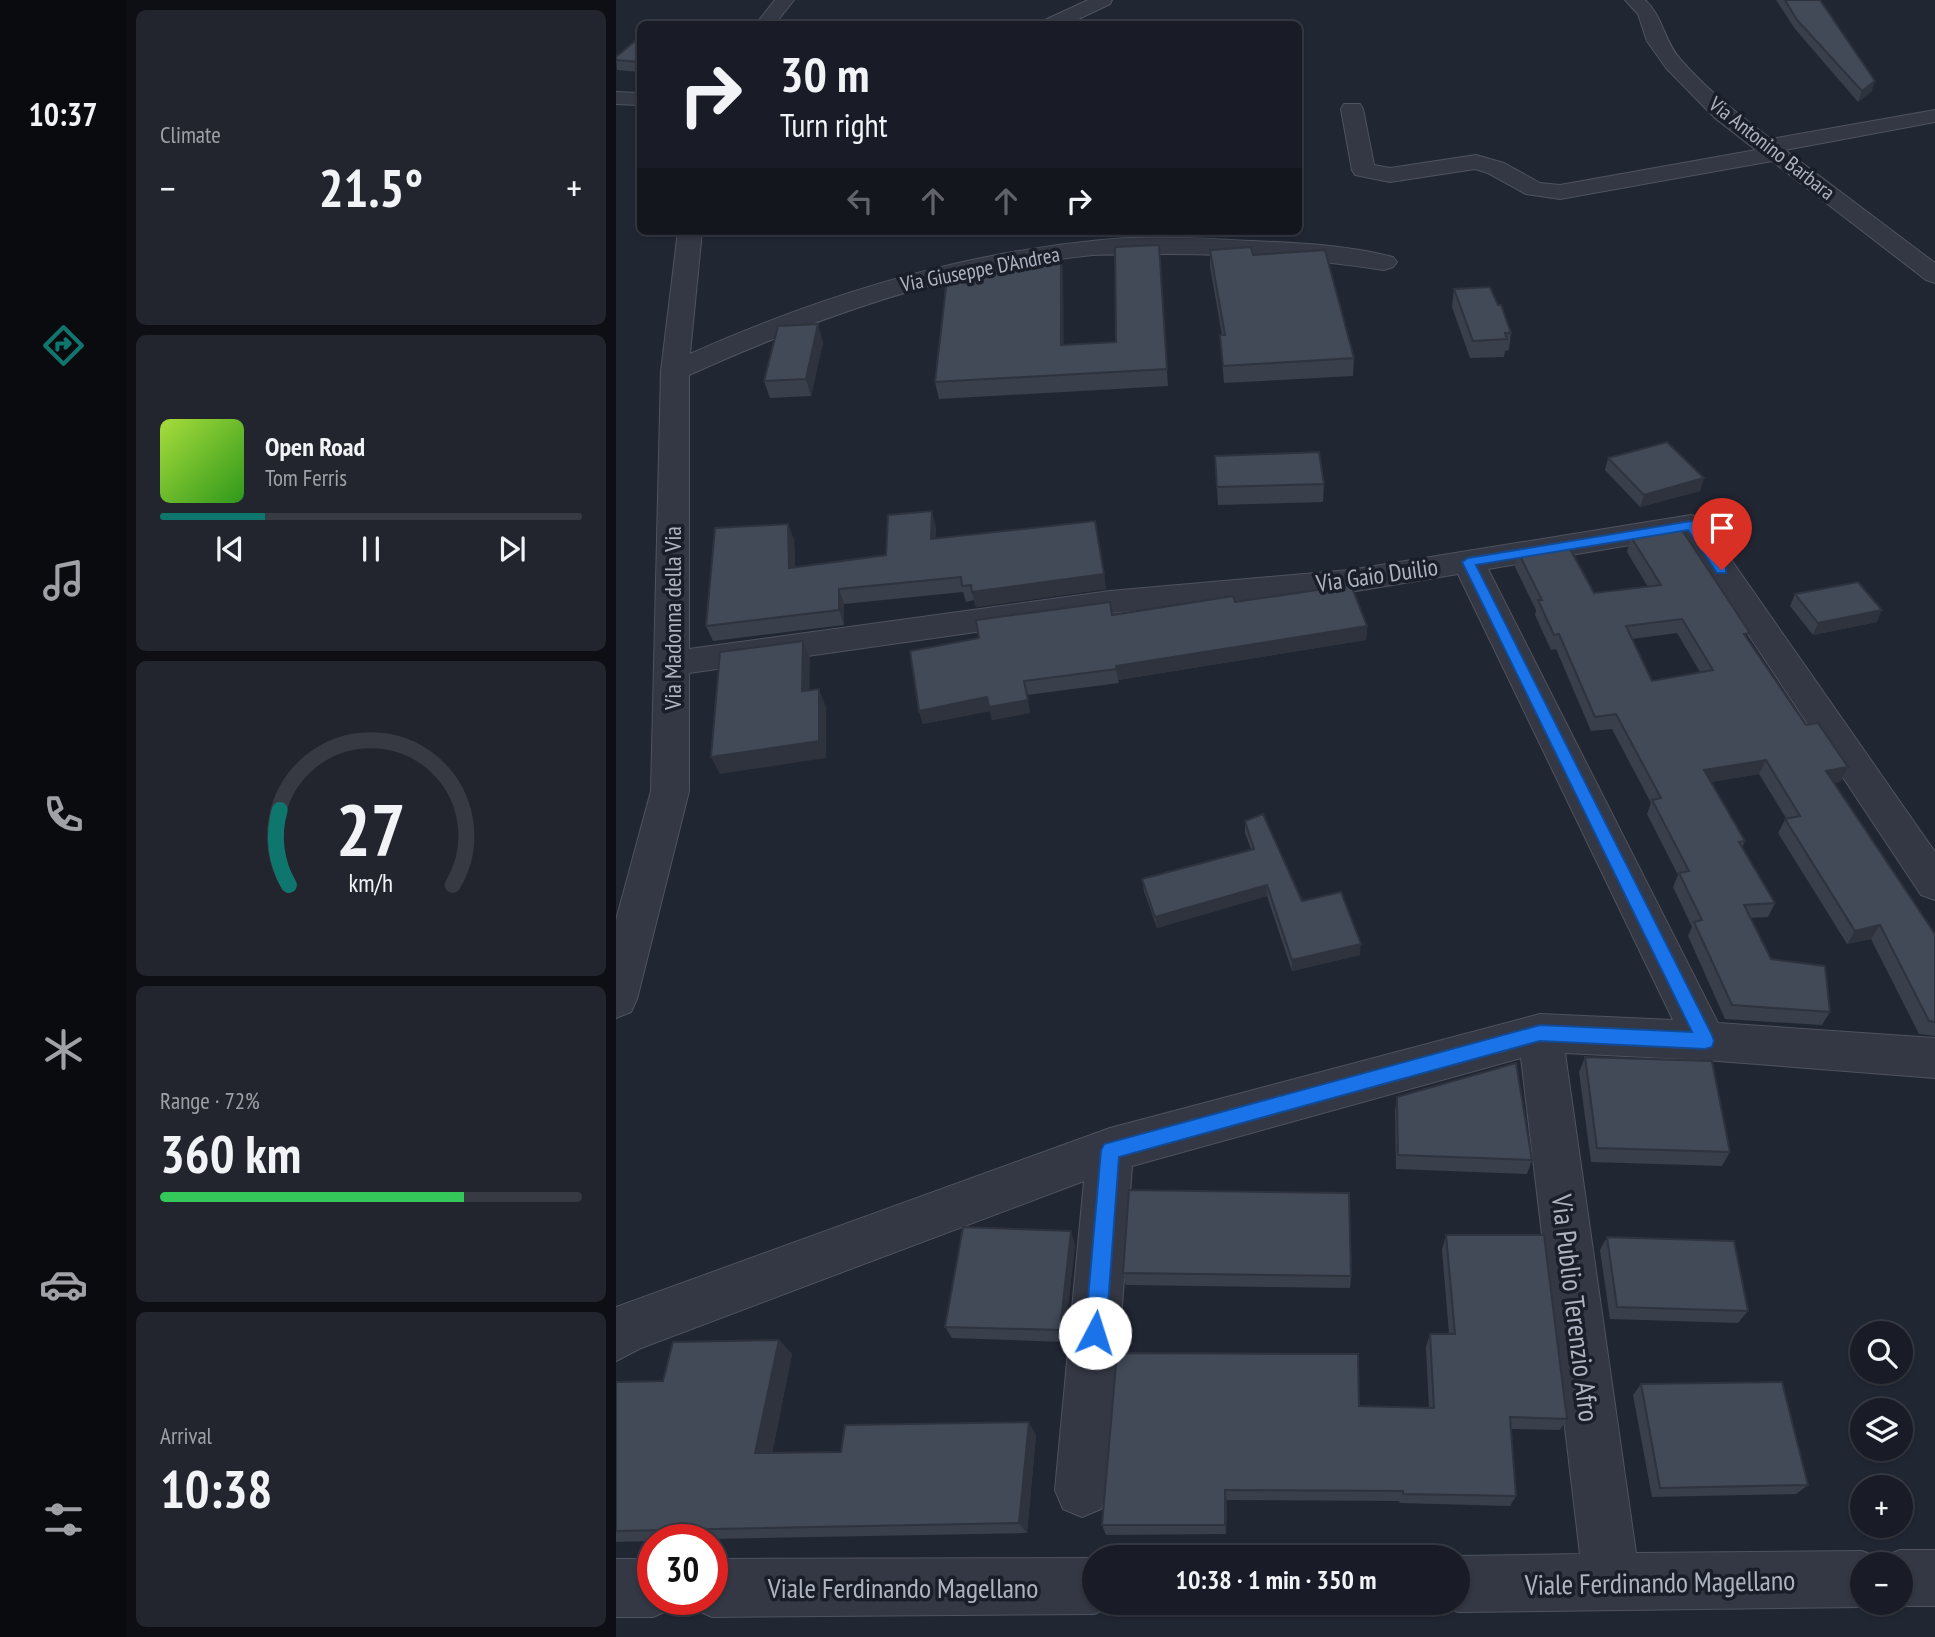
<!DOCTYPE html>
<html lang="en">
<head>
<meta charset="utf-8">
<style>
	:root { --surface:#191c26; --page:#22252e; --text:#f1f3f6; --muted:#9fa1a7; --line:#373a43; --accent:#0f766e }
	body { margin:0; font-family:"PT Sans Narrow",sans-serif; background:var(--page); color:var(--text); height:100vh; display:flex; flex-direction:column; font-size:26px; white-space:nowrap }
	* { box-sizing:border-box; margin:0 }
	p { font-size:23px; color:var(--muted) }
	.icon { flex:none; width:38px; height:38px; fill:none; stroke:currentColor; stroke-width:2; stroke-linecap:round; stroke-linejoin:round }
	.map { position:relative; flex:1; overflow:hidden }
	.panel { display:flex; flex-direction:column; gap:10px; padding:10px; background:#0e0f15; width:490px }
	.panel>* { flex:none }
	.hud { position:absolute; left:21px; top:21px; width:665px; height:214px; border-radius:10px; box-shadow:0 2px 5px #0004,0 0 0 2px var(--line); background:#191c26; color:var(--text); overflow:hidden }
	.controls { position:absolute; left:1234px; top:1321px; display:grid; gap:14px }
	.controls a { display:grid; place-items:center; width:63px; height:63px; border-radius:50%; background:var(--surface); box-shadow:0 2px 5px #0004,0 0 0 2px var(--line); font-size:35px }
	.speed { position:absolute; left:21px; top:1524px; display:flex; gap:14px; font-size:35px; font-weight:700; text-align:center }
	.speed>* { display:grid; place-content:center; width:91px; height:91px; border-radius:50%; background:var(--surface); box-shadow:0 2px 5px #0004,0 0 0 2px var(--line); line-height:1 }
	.speed .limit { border:10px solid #d22; background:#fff; color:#111 }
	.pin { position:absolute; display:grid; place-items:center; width:60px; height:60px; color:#fff; margin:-72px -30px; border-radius:50% 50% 50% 0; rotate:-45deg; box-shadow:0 0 7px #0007 }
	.pin .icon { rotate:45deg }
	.me { position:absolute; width:77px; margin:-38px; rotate:5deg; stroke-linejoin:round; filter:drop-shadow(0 0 5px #0008) }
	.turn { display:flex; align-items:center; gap:24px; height:147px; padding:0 28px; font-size:32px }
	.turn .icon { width:91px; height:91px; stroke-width:2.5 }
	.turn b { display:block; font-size:49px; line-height:60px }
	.lanes { display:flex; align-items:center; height:66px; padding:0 28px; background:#0003; justify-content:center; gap:35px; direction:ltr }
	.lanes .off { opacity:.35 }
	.big { font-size:52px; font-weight:800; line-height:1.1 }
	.panel .card { flex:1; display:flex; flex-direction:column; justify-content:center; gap:10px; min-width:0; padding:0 24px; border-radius:10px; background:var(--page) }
	.panel .dial { align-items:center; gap:0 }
	.dial svg { height:182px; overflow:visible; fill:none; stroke:var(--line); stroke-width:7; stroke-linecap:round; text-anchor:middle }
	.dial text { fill:var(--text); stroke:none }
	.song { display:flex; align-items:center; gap:21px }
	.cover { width:84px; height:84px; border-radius:10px; background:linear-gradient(135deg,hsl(80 70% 55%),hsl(110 70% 35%)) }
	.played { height:7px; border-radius:4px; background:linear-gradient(90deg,var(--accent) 25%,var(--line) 25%) }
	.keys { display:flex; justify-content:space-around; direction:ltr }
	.heat { display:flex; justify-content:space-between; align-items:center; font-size:38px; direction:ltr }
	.charge { height:10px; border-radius:5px; background:linear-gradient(90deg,#34c759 72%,var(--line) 0) }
	.trip { position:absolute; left:466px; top:1545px; width:388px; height:70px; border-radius:35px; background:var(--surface); box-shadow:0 2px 5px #0004,0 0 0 2px var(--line); font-weight:800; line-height:70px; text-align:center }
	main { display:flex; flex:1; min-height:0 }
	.menu { display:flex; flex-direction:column; width:126px; justify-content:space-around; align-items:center; background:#0a0b0f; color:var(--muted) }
	.menu .icon { width:49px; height:49px }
	.menu .on { color:var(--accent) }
	.menu b { font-size:32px; color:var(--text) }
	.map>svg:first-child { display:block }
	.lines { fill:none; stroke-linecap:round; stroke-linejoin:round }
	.minor-casing { stroke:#4e535f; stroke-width:2 }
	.minor { fill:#343844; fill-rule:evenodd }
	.wall { fill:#393f4b; fill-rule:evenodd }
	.shaded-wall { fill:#2e333d }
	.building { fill:#424957; stroke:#2e333d; stroke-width:2; fill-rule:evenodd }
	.route { fill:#1a73e8; stroke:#114b97; stroke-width:2 }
	.labels { text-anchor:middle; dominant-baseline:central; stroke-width:7; stroke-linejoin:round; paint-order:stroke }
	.far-street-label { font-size:21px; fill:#aeb3c1; stroke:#191e28 }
	.street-label { font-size:24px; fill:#aeb3c1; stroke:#191e28 }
	.near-street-label { font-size:28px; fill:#aeb3c1; stroke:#191e28 }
</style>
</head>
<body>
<main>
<nav class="menu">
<b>10:37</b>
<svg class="icon on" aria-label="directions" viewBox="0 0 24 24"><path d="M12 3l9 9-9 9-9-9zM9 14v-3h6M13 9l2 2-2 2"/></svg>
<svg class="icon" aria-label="music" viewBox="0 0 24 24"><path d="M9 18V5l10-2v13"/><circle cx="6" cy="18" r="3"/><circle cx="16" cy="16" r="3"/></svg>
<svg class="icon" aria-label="phone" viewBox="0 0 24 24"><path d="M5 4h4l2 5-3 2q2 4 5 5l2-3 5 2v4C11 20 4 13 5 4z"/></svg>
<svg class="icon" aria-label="climate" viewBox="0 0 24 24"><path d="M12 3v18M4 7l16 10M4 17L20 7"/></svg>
<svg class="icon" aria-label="car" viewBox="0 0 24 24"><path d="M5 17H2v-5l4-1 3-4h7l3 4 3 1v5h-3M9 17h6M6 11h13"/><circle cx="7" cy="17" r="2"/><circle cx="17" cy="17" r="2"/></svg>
<svg class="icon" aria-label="filters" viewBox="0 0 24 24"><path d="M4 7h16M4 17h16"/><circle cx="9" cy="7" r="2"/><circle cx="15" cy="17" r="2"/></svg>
</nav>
<section class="panel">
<div class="card"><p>Climate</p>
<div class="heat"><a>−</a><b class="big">21.5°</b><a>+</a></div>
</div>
<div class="card">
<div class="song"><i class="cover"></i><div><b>Open Road</b><p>Tom Ferris</p></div></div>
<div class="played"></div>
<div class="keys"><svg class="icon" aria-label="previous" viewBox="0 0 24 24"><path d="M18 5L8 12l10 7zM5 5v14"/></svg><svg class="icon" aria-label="pause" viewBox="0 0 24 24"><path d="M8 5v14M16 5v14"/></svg><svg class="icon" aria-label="next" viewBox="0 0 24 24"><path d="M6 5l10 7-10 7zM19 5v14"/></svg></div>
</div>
<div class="card dial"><svg viewBox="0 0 100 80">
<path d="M14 69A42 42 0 1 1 86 69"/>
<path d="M14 69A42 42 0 0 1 10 36" stroke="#0f766e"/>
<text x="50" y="56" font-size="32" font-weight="700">27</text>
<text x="50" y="72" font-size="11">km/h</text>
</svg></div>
<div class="card"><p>Range · 72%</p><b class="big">360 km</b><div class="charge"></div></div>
<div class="card"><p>Arrival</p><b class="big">10:38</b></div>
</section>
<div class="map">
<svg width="1319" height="1637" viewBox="0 0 1319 1637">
	<rect width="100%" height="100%" fill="#212633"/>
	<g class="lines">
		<defs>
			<path id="minor" d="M159,0H178L159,24H140Z
				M472,0H496L494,4L452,24H426L429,20Z
				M1009,0H1029C1047,16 1048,42 1065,60C1091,90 1123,115 1155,139L1319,110V122L1169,150L1319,263V283L1310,280L1156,161L944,199L910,194L872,173L859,169L774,182L739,175L736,170L725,109L728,104H744L747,109L758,165L774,168L860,155L888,163L924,183L944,185L1140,150L1100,119L1050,68L1031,41L1022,14Z
				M0,92L24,93V105L0,104Z
				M62,231H86L74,354C202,297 336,255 476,241C528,235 583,238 635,241C682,243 731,245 777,257L781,262L777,267L768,270C691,258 614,253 536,254C516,255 497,254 477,255C335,269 202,317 73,375V649L494,591L734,570L1075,515L1086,518L1319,852V900L1305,895L1067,536L872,569L1102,1023L1319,1038V1078L1089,1060L949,1053L1020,1553L1246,1551L1264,1558L1284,1550H1319V1606H1284L1276,1603H1284V1564H1246V1603H1257L1246,1607L842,1612L822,1604L842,1603V1558H837L842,1556L964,1554L905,1058L516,1166L493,1490L485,1509L466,1517L447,1509L439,1490L468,1181L25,1348L0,1361V1307L494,1128L924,1014L1057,1020L842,574L734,592L494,613L73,673V791L21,999L15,1012L0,1018V920L35,791L45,371Z
				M478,1558V1603H499L498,1606L478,1614L96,1617L76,1608L72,1600H96V1559Z
				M0,1559H37V1600H61L57,1608L37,1617H0Z"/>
		</defs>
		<use href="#minor" class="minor-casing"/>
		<use href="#minor" class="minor"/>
	</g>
	<path class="wall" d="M1160,0H1204L1256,91L1242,102L1179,29Z
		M24,37V72L1,70L0,57Z
		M543,245L552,386L323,399L319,382L402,267L445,257L447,273V345L500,342Z
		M594,250L637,255L738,358L737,376L608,383L604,335H606L594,267Z
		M838,289L882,305L895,333L893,350L889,351L888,357L854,358L836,307Z
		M207,342L195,396L154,398L148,381Z
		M599,456L708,484L707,502L602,505Z
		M992,458L1088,478L1084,491L1024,507L989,470Z
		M320,527L319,539L488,574L490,589L360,607L358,600L350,602L347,592L228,604V625L97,641L90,626L178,539L179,567L270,555Z
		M1015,537L1132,639L1190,725L1232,767L1224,782L1218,783L1319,934V1036L1303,1034L1255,939L1231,944L1162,833L1170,818L1143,774L1095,782L1129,841L1126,847L1159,903L1152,917L1134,918L1155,959L1214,1012L1206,1025L1109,1019L1072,936L1076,927L1057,887L1062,875L1031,814L1035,803L996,729L975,731L940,649L935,650L919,615L920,610L899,567L902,552L978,593L1032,587L1011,552ZM1061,633L1084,672L1036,681L1016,639Z
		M1179,594L1261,622L1197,635L1174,606Z
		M619,602L751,626L750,640L502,680L503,683L411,695L414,713L376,720L374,711L307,724L303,711L496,615Z
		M629,821L686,901L744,955L676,971L651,896L541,928L528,891L526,879L635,849L629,833Z
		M969,1057L1114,1152L1106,1166L975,1162L963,1072Z
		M781,1097L916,1160L911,1174L780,1169L779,1111Z
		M830,1235L951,1419L944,1430L895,1429L900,1496L894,1506L784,1503L783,1501L611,1500L610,1534L490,1535L486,1525L813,1408L810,1347L814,1334H833L826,1250Z
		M991,1237L1132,1311L1122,1323L994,1319L984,1250Z
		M459,1244L448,1342L336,1338L329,1327Z
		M507,1273L735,1276L734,1288L510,1285Z
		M163,1340L176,1354L156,1453L225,1452L420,1435L411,1533L37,1540V1541L0,1542V1382L47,1381Z
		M1025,1384L1192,1485L1180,1494L1036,1497L1017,1395Z"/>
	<path class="shaded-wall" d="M1259,81L1256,91L1242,102L1246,91Z
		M445,257L447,273L448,362L445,345Z
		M202,324L207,342L195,396L190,379Z
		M1088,478L1084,491L1024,507L1028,495Z
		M316,511L320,527L319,555L315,539Z
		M172,524L178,539L179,583L173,568Z
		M488,574L490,589L360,607L356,592Z
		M223,589L228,604V625L223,610Z
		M1266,610L1261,622L1197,635L1202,623Z
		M751,626L750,640L502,680L500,666Z
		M187,641L194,658L193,709L186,691Z
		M408,681L414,713L376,720L374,711L307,724L303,711L371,697Z
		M203,689L210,707V758L104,774L95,757Z
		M1150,760L1143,774L1083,784L1088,770Z
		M1232,767L1224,782L1203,785L1210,771Z
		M651,885V896L541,928L539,917Z
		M1264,925L1255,939L1231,944L1239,931Z
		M745,944L744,955L676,971V960Z
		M455,1231L459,1244L448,1342L444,1330Z
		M163,1340L176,1354L154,1465L139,1453Z
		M413,1422L420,1435L411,1533L403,1523Z
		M609,1490L611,1500L610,1534L609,1525Z"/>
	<path class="building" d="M1169,0H1204L1259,81L1246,91L1181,20Z
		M24,37V62L0,60V57Z
		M543,245L551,369L319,382L332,270L402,267V259L445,257V345L500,342L499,247Z
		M635,247L637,255L709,250L738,358L607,366L604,335H609L594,250Z
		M874,287L882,305H885L895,333H889L891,339L857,341L838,289Z
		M202,324L190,379L148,381L162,326Z
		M1051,442L1088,478L1028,495L992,458Z
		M703,452L708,484L601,487L599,456Z
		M316,511L315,539L479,521L488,574L356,592L355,585L346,586L345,577L223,589V610L90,626L99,528L172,524L173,568L270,555L272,515Z
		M1066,530L1134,633L1128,634L1190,725L1202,723L1232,767L1210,771L1319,934V1022L1313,1021L1264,925L1239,931L1169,819L1184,816L1150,760L1088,770L1129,841L1123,842L1159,903L1128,905L1155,959L1209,966L1214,1012L1116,1005L1078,922L1086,920L1063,873L1073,871L1036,800L1045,798L1000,714L979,717L943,634L938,635L922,600H926L902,552L952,545L978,593L1045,585L1015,537ZM1066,619L1097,670L1036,681L1010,626Z
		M1242,582L1266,610L1202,623L1179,594Z
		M735,585L751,626L500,666L501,669L408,681L412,700L373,707L371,697L303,711L294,651L363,638L360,620L494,602L496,615L617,596L619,602Z
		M187,641L186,691L203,689V741L95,757L104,652Z
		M647,814L686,901L725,892L745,944L676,960L651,885L539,917L526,879L638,849L629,821Z
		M969,1057L1096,1061L1114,1152L981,1148Z
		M900,1063L916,1160L782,1155L781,1097Z
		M513,1190L733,1193L735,1276L507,1273Z
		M347,1227L455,1231L444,1330L329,1327Z
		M830,1235H928L951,1419L894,1417L900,1496L787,1494V1491L609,1490V1525H486L501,1353L742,1354L743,1406L818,1408L814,1334H839Z
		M991,1237L1118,1241L1132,1311L1001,1307Z
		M163,1340L139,1453L225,1452L229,1425L413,1422L403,1523L0,1531V1382L47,1381L57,1342Z
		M1166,1382L1192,1485L1044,1488L1025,1384Z"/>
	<path class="route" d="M1075,521L1080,522L1110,567V573H1101L1072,530L860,565L1096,1035L1098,1041L1096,1047L1089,1049L924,1041L503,1157L490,1333L487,1341L479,1344L472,1341L469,1333L485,1150L488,1144L924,1025L1076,1032L846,562L852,558Z"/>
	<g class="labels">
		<g class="far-street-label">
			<text transform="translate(1156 148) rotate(38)">Via Antonino Barbara</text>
			<text transform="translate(364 269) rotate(-11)">Via Giuseppe D'Andrea</text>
		</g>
		<g class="street-label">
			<text transform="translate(761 575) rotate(-8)">Via Gaio Duilio</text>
			<text transform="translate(56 618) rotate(-90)">Via Madonna della Via</text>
		</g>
		<g class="near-street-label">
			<text transform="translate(960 1308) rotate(83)">Via Publio Terenzio Afro</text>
			<text transform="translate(1044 1582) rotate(-1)">Viale Ferdinando Magellano</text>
			<text x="287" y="1587">Viale Ferdinando Magellano</text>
		</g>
	</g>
</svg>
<div class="controls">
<a><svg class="icon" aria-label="search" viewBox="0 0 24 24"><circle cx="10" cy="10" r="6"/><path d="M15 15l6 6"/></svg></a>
<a><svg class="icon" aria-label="layers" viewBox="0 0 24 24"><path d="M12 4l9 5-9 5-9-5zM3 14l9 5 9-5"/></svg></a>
<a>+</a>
<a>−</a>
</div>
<div class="speed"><div class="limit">30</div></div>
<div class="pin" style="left:1106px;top:570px;background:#d93025"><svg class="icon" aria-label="arrive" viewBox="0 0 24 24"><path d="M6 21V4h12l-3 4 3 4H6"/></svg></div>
<svg class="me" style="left:479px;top:1333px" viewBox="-20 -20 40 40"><circle r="19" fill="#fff"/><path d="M0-13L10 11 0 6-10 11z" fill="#1a73e8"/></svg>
<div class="trip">10:38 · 1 min · 350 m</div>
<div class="hud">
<div class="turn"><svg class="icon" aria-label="right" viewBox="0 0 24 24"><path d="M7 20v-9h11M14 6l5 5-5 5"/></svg><div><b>30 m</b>Turn right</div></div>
<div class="lanes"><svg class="icon off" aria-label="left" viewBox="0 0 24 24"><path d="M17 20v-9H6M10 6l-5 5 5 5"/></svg><svg class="icon off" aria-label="ahead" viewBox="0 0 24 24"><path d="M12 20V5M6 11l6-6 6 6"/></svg><svg class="icon off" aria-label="ahead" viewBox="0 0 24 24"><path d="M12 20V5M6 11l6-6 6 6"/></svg><svg class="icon" aria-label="right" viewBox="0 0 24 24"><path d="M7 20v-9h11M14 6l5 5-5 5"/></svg></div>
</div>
</div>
</main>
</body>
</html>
